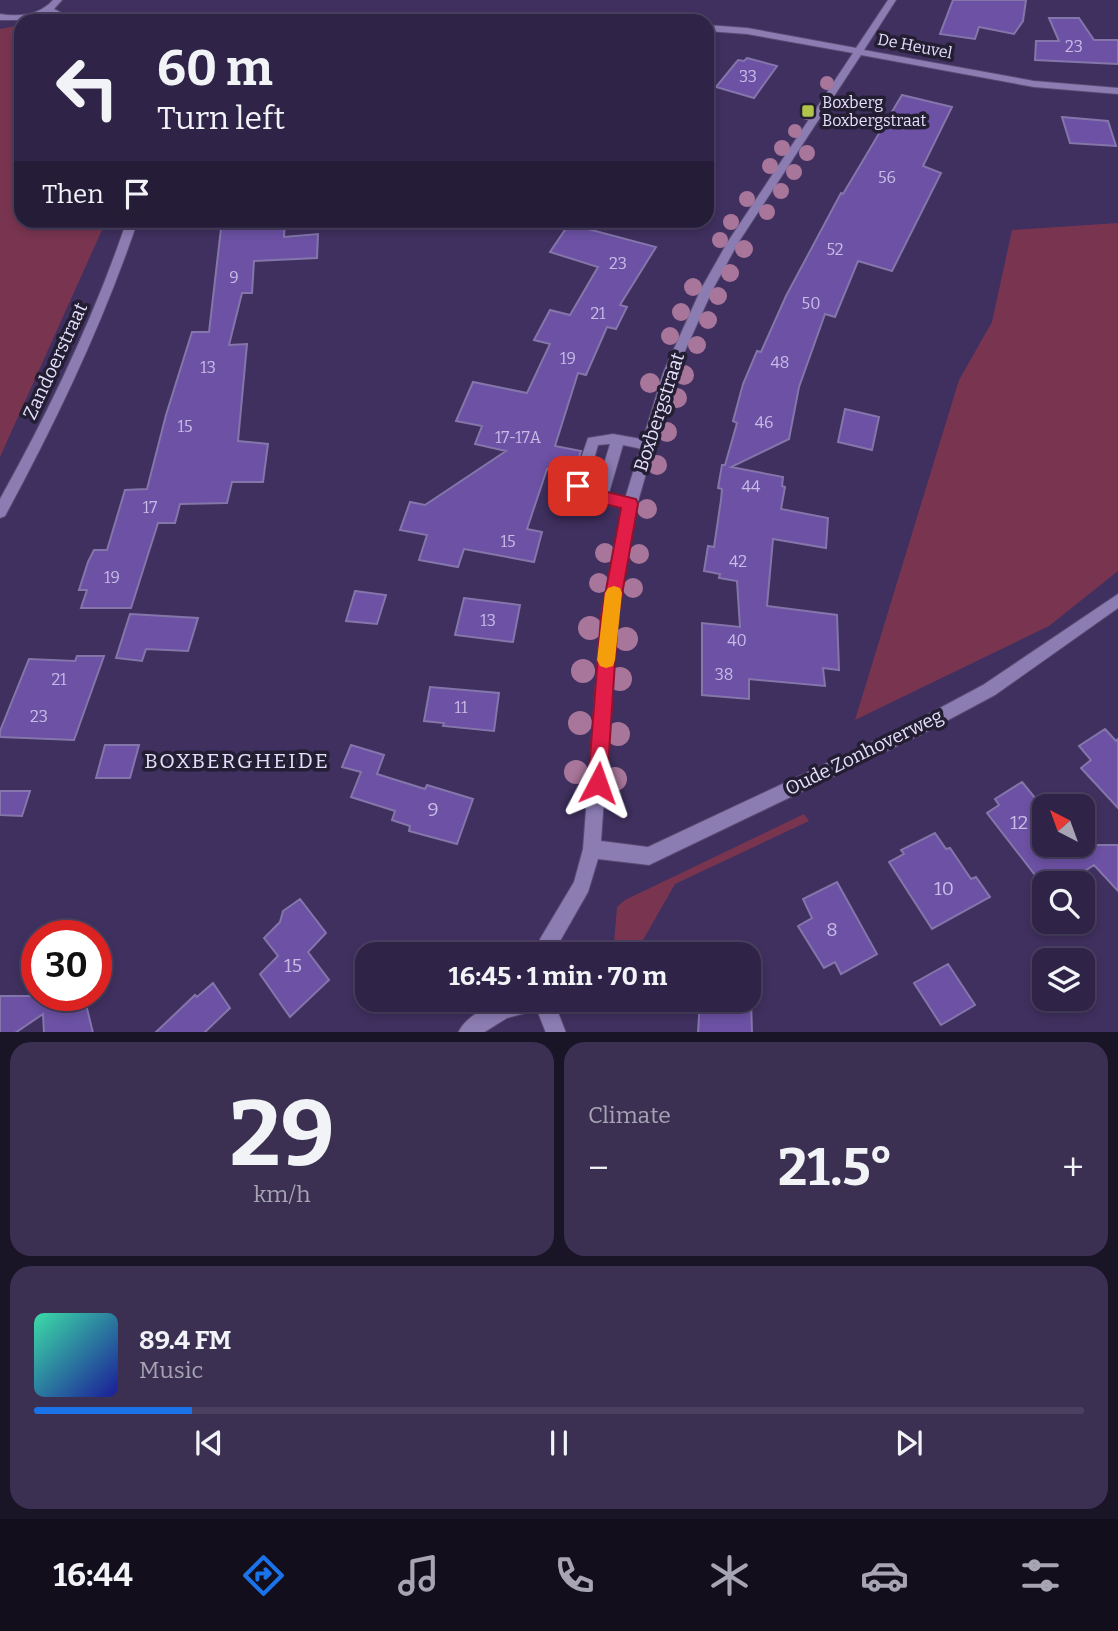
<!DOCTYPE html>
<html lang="en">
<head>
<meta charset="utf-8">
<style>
	:root { --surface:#2f2447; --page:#3b3052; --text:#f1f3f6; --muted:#a7a4b4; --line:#4a4160; --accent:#1a73e8 }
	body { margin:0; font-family:Bitter,serif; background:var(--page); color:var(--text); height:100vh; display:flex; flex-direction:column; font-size:26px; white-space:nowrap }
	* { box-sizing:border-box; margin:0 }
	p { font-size:23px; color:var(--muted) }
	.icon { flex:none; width:38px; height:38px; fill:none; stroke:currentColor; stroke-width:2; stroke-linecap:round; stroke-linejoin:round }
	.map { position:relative; height:1032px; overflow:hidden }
	.details { display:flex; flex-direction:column; gap:10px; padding:10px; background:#1a1427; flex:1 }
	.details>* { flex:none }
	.guide { position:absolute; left:14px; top:14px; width:700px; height:214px; border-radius:21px; box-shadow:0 4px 10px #0003,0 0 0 2px var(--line); background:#2f2447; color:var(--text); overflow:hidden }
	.needle { width:46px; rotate:319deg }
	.fabs { position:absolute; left:1032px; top:794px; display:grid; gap:14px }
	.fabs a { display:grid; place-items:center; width:63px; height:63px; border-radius:14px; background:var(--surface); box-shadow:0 4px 10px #0003,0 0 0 2px var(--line); font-size:35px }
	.speed { position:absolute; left:21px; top:920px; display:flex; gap:14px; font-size:35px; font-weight:700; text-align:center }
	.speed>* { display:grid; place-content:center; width:91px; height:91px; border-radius:50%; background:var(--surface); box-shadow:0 4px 10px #0003,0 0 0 2px var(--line); line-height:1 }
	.speed .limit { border:10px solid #d22; background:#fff; color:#111 }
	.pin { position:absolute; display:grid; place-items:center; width:60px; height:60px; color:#fff; margin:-30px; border-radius:14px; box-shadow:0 4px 10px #0006 }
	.me { position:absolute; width:77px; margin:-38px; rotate:4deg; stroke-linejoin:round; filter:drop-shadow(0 0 5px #0008) }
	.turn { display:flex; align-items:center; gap:24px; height:147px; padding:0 28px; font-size:32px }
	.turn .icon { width:91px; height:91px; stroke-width:2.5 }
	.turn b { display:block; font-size:49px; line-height:60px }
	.then { display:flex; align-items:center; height:66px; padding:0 28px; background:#0003; gap:14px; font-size:26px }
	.big { font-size:52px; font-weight:700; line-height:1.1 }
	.details .widget { flex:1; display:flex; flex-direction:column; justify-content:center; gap:10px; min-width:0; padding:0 24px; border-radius:21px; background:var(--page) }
	.details .dial { align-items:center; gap:0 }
	.dial b { font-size:91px; line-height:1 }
	.song { display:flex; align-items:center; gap:21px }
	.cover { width:84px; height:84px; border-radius:10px; background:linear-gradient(135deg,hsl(160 70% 55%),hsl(240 70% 35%)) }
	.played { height:7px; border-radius:4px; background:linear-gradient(90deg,var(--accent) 15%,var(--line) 15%) }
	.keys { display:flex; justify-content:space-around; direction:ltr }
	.heat { display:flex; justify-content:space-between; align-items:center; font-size:38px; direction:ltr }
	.details .tiles { flex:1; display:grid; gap:10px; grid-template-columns:1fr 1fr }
	.widget:last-child { grid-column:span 2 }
	.trip { position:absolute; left:355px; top:942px; width:406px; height:70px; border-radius:21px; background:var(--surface); box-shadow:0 4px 10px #0003,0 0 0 2px var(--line); font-weight:700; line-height:70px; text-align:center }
	.tab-bar { display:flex; height:112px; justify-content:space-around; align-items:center; background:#130e1c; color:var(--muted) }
	.tab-bar .icon { width:49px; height:49px }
	.tab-bar .selected { color:var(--accent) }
	.tab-bar b { font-size:32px; color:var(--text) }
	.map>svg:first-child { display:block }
	.green { fill:#793550 }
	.building { fill:#6c51a4; stroke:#8476ab; stroke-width:2 }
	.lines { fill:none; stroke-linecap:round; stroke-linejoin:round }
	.lane-casing { stroke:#584b73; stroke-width:2 }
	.street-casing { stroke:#584b73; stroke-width:2 }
	.lane { fill:#8b7cb2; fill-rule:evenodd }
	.street { fill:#8b7cb2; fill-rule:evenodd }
	.tree { fill:#a8769a }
	.route { fill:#e11d48; stroke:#92132f; stroke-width:2 }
	.slow { fill:#f59e0b }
	.poi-dot { fill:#b2c34c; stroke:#241e33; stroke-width:2.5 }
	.labels { text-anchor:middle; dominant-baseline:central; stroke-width:7; stroke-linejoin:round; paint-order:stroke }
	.far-street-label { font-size:16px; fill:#e6dffd; stroke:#241e33 }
	.number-label { font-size:16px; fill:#c8bce7 }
	.far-poi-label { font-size:16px; fill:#e6dffd; stroke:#241e33; text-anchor:start }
	.street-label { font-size:19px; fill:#e6dffd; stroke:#241e33 }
	.near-number-label { font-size:19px; fill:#c8bce7 }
	.neighbourhood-label { font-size:21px; letter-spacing:2px; fill:#e6dffd; stroke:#241e33 }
</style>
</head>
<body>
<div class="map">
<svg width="1118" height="1033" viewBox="0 0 1118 1033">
	<rect width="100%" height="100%" fill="#3f305f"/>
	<path class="green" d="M15,26L18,36L21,37V220L106,221L0,457V29Z
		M1118,223V571L1049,626L855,720L959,380L992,322L1012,230Z
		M804,814L809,821L675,884L635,954H613L617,907L625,900Z"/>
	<path class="building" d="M953,0H1026L1023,21L1014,34L979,27L975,39L940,34Z
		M1049,18H1079L1094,40H1118V64L1035,60L1036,41H1059Z
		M747,58L777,66L754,98L716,87L738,60L744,61Z
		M902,95L952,107L923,166L941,173L892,271L858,261L835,317L825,314L799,387L789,439L731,467L783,477L782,486L785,487L781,509L828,518L826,548L773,539L767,606L837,615L839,670L823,668L825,686L749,679V699L702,695V623L740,627L737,581L719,578L720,574L704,571L708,546L714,547L721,500L722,489L718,488L722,465H725L737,423L733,421L743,384L757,351L761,352L786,296L841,193L843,194Z
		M1062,117L1108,121L1116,146L1070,143Z
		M222,220H285L284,237L318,234L317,258L254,261L252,293H242L229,345L247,344L238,441L268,444L263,482H232L227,503L180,504L175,523H158L131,608H81L87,590H79L88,562L94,550H107L125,490L147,489L166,415L192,332H209Z
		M569,224L656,247L620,305L627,307L616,329L607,327L586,375L578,373L555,446L581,451L573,475L547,469L527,529L542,532L534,562L464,549L458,567L419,560L427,535L400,530L410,502L425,505L506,451L475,444L482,426L456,421L473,382L527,393L550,344L534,340L550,310L570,315L598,267L550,252Z
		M845,409L879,417L872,450L838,442Z
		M355,591L386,595L377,624L346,621Z
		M464,598L520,605L513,642L455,635Z
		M130,614L198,618L188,651L146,649L142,661L116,658Z
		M77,656H104L74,740L0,737V731L29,659L75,661Z
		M430,687L499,693L494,731L443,726L444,723L424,721Z
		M1105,729L1116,741L1118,739V808L1081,768L1091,760L1079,746Z
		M105,745H139L130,778H96Z
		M351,745L384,755L377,774L425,789L427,785L473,799L457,844L409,831L410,826L392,820L395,811L351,797L361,772L342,767Z
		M1022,782L1035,798L1040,795L1049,807H1045V845H1118V891L1094,865L1065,884H1042L987,813L999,805L995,799Z
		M0,791H30L22,816L0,815Z
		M935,833L946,849L950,848L971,879L976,877L990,897L932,929L889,862L904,854L901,850Z
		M837,882L877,954L841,974L835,962L824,968L798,926L812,918L803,899Z
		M300,899L326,933L308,952L329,980L290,1017L260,974L278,956L264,938L280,922L283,911Z
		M948,964L975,1005L941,1025L914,983Z
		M213,983L230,1008L204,1033H155L195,995L197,997Z
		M0,996H84L93,1033H44L43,1014L15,1033H0Z
		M700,999H751L752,1033H698Z"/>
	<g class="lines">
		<defs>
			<path id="lane" d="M613,434L647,440L654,445L647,450L623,445L609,493L635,500L637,504L635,508L630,510L577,496L571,487L588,438ZM610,444L596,490L586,488L598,445Z"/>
			<path id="street" d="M53,0H62L54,9L77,21H66L48,13L24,20H0V14C19,17 40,15 53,0Z
				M888,0H896L864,50L1034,81L1118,88V94L1034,87L861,55L738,243L713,289L675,373L635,512L617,616L601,841L648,847L910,724L983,685L1118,594V608L995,695L922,734L649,865L598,859L588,892L556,948L555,954H537L540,939L574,882L583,849L601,616L621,512L663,373L701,289L727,243L853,53L747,34L707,31V25L747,28L856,48Z
				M127,220H138C103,324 57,420 5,516L0,518V499C50,409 94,318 127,220Z
				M506,999H553L566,1033H546L537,1010L507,1018L483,1033H458C466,1015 489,1006 506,999Z"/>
		</defs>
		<use href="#lane" class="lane-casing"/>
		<use href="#street" class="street-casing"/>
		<use href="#lane" class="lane"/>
		<use href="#street" class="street"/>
	</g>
	<g class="tree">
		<circle cx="827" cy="83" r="7"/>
		<circle cx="839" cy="104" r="7"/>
		<circle cx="807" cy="113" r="7"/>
		<circle cx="795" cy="131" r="7"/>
		<circle cx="782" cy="148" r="8"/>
		<circle cx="807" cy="153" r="8"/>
		<circle cx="770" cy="166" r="8"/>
		<circle cx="794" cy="172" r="8"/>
		<circle cx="781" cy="191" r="8"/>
		<circle cx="747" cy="199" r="8"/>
		<circle cx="767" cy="212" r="8"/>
		<circle cx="731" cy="222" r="8"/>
		<circle cx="720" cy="240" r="8"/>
		<circle cx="744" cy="249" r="9"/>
		<circle cx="730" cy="273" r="9"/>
		<circle cx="693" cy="287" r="9"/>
		<circle cx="718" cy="296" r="9"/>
		<circle cx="681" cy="312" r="9"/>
		<circle cx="708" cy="320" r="9"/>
		<circle cx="670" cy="336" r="9"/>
		<circle cx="697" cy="345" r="9"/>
		<circle cx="684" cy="375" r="10"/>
		<circle cx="650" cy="383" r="10"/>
		<circle cx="677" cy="398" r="10"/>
		<circle cx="667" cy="432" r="10"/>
		<circle cx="657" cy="465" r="10"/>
		<circle cx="647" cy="509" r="10"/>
		<circle cx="605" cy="553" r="10"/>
		<circle cx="639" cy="554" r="10"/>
		<circle cx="599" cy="583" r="10"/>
		<circle cx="633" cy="588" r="10"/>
		<circle cx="590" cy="628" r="12"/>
		<circle cx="626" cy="639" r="12"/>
		<circle cx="583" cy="671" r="12"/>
		<circle cx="620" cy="679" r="12"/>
		<circle cx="580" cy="723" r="12"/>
		<circle cx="618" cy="734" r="12"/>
		<circle cx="576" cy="772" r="12"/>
		<circle cx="615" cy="779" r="12"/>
	</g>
	<path class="route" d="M578,480L587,487L636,499L638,504L618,617L607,783L605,790L598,793L591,790L588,783L601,617L621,508L576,497L570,486Z"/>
	<path class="slow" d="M614,586L620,588L622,593L615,660L613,666L606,668L600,666L597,660L605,593L608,588Z"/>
	<rect class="poi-dot" x="801" y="104" width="14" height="14" rx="3.5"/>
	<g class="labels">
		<g class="far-street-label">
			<text transform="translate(915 46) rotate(11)">De Heuvel</text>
		</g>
		<g class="number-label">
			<text x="1074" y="46">23</text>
			<text x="748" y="76">33</text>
			<text x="887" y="177">56</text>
			<text x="835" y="249">52</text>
			<text x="618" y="263">23</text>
			<text x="234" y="277">9</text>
			<text x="811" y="303">50</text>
			<text x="598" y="313">21</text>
			<text x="568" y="358">19</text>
			<text x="780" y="362">48</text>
			<text x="208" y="367">13</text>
			<text x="764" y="422">46</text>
			<text x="185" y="426">15</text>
			<text x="518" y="437">17-17A</text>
			<text x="751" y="486">44</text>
			<text x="150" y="507">17</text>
			<text x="508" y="541">15</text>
			<text x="738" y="561">42</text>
			<text x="112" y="577">19</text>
			<text x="488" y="620">13</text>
			<text x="737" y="640">40</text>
			<text x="724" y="674">38</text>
			<text x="59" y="679">21</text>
			<text x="461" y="707">11</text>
			<text x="39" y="716">23</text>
		</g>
		<g class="far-poi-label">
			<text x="822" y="102">Boxberg<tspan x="822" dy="18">Boxbergstraat</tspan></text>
		</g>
		<g class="street-label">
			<text transform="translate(55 361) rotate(-65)">Zandoerstraat</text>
			<text transform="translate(659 412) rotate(-72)">Boxbergstraat</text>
			<text transform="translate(864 752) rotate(-26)">Oude Zonhoverweg</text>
		</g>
		<g class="near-number-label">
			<text x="433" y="809">9</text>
			<text x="1019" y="822">12</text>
			<text x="944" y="888">10</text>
			<text x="832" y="929">8</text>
			<text x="293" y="965">15</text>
		</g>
		<g class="neighbourhood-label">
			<text x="237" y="761">BOXBERGHEIDE</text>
		</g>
	</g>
</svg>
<div class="fabs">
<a><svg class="needle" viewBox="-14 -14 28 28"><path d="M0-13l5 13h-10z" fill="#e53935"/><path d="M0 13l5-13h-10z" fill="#a7a4b4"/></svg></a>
<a><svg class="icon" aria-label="search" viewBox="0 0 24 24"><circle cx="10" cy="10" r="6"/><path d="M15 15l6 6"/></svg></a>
<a><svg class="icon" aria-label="layers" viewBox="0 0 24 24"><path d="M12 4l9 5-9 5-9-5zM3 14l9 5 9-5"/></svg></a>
</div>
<div class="speed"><div class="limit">30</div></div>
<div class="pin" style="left:578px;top:486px;background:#d93025"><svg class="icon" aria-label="arrive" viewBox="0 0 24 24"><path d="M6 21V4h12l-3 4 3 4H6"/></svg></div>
<svg class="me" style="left:598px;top:783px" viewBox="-20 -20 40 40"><path d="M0-17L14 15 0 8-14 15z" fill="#e11d48" stroke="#fff" stroke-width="4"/></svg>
<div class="trip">16:45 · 1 min · 70 m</div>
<div class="guide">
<div class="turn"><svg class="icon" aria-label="left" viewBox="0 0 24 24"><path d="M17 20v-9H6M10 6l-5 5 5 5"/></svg><div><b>60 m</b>Turn left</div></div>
<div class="then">Then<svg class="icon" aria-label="arrive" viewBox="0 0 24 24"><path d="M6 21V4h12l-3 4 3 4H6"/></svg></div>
</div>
</div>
<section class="details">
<div class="tiles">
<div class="widget dial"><b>29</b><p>km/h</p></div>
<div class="widget"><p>Climate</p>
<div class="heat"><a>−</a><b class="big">21.5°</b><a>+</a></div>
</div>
<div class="widget">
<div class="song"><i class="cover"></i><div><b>89.4 FM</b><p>Music</p></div></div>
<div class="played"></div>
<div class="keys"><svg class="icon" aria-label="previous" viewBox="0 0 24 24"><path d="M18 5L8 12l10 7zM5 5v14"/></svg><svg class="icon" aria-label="pause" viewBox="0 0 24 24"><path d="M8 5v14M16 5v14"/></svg><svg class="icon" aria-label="next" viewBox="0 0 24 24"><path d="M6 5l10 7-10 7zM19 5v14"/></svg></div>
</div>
</div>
</section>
<nav class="tab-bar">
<b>16:44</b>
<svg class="icon selected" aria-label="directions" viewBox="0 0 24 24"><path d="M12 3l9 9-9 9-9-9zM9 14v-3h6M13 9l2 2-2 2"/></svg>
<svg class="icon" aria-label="music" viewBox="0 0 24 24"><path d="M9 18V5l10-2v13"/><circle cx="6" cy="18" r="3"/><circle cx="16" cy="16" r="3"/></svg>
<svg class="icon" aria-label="phone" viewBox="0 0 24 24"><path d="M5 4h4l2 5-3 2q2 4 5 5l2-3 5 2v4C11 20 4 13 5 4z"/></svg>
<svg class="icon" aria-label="climate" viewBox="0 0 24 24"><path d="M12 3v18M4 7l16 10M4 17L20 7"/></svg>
<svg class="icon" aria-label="car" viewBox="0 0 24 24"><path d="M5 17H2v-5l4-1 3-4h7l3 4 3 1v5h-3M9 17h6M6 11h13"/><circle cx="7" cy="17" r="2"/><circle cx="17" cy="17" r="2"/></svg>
<svg class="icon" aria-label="filters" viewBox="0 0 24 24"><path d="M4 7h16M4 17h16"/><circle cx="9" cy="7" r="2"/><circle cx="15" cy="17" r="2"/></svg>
</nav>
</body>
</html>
